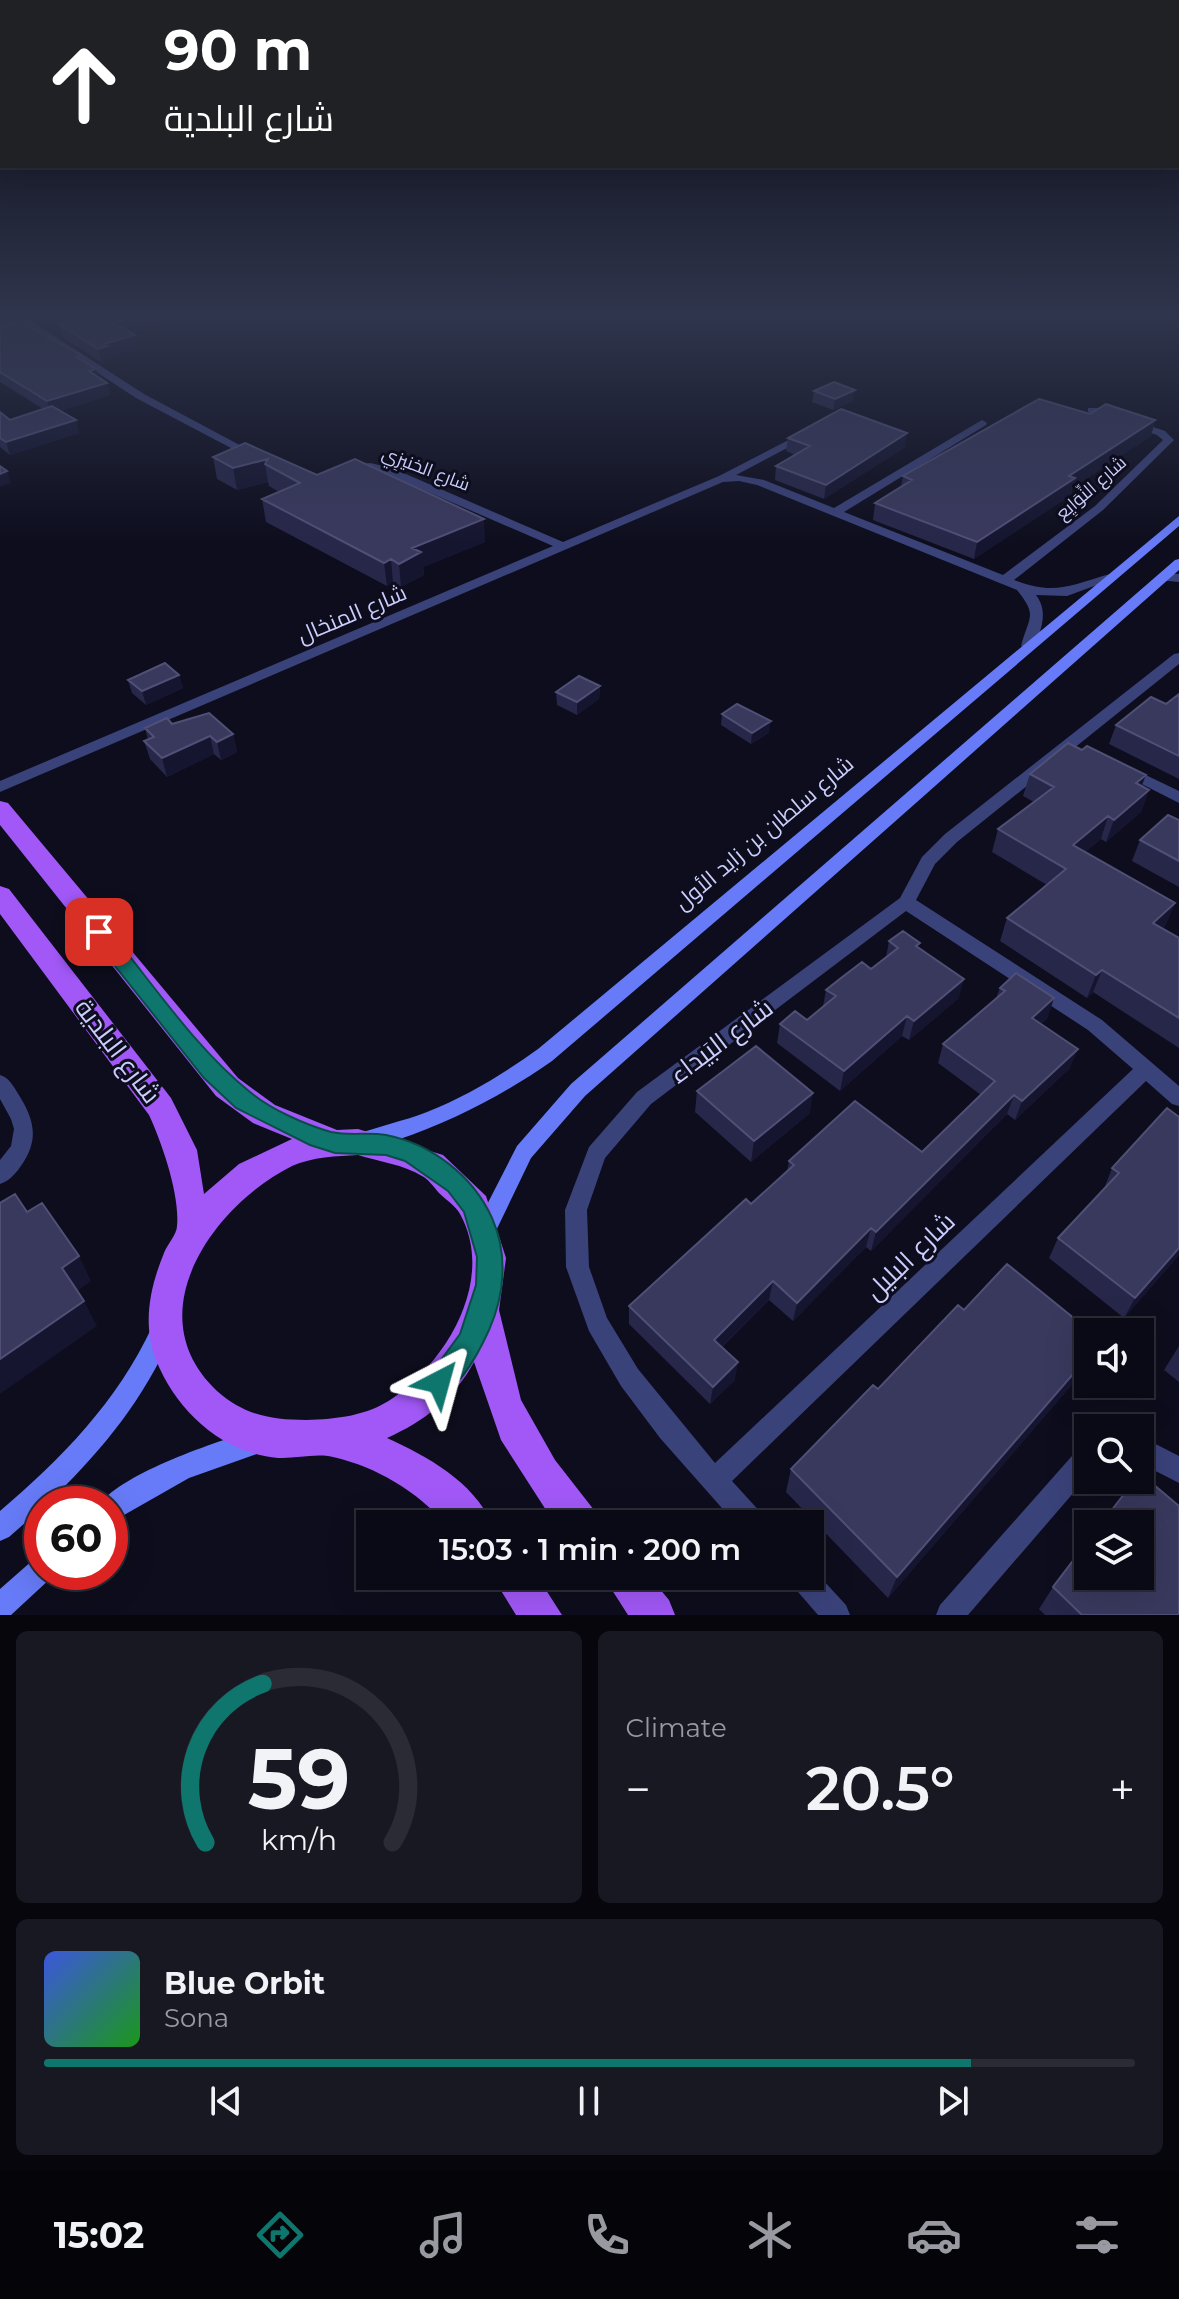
<!DOCTYPE html>
<html lang="en">
<head>
<meta charset="utf-8">
<style>
	:root { --surface:#0a0a16; --page:#181823; --text:#f1f3f6; --muted:#999aa1; --line:#2a2b35; --accent:#0f766e }
	body { margin:0; font-family:Montserrat,Cairo,sans-serif; background:var(--page); color:var(--text); height:100vh; display:flex; flex-direction:column; font-size:30px; white-space:nowrap }
	* { box-sizing:border-box; margin:0 }
	p { font-size:26px; color:var(--muted) }
	.icon { flex:none; width:44px; height:44px; fill:none; stroke:currentColor; stroke-width:2; stroke-linecap:round; stroke-linejoin:round }
	.map { position:relative; height:1615px; overflow:hidden }
	.details { display:flex; flex-direction:column; gap:16px; padding:16px; background:#06060c; flex:1 }
	.details>* { flex:none }
	.hud { position:absolute; left:0px; top:0px; width:1180px; height:168px; box-shadow:0 8px 32px #0002,0 0 0 2px var(--line); background:#202124; color:#fff; overflow:hidden }
	.tools { position:absolute; left:1074px; top:1318px; display:grid; gap:16px }
	.tools a { display:grid; place-items:center; width:80px; height:80px; border-radius:0px; background:var(--surface); box-shadow:0 8px 32px #0002,0 0 0 2px var(--line); font-size:40px }
	.speed { position:absolute; left:24px; top:1486px; display:flex; gap:16px; font-size:40px; font-weight:700; text-align:center }
	.speed>* { display:grid; place-content:center; width:104px; height:104px; border-radius:50%; background:var(--surface); box-shadow:0 8px 32px #0002,0 0 0 2px var(--line); line-height:1 }
	.speed .limit { border:12px solid #d22; background:#fff; color:#111 }
	.pin { position:absolute; display:grid; place-items:center; width:68px; height:68px; color:#fff; margin:-34px; border-radius:16px; box-shadow:0 4px 12px #0006 }
	.me { position:absolute; width:88px; margin:-44px; rotate:39deg; stroke-linejoin:round; filter:drop-shadow(0 0 6px #0008) }
	.turn { display:flex; align-items:center; gap:28px; height:168px; padding:0 32px; font-size:36px }
	.turn .icon { width:104px; height:104px; stroke-width:2.5 }
	.turn b { display:block; font-size:56px; line-height:68px }
	.big { font-size:60px; font-weight:600; line-height:1.1 }
	.details .card { flex:1; display:flex; flex-direction:column; justify-content:center; gap:12px; min-width:0; padding:0 28px; border-radius:12px; background:var(--page) }
	.details .dial { align-items:center; gap:0 }
	.dial svg { height:208px; overflow:visible; fill:none; stroke:var(--line); stroke-width:7; stroke-linecap:round; text-anchor:middle }
	.dial text { fill:var(--text); stroke:none }
	.song { display:flex; align-items:center; gap:24px }
	.cover { width:96px; height:96px; border-radius:12px; background:linear-gradient(135deg,hsl(230 70% 55%),hsl(120 70% 35%)) }
	.played { height:8px; border-radius:4px; background:linear-gradient(90deg,var(--accent) 85%,var(--line) 85%) }
	.keys { display:flex; justify-content:space-around; direction:ltr }
	.heat { display:flex; justify-content:space-between; align-items:center; font-size:44px; direction:ltr }
	.details .tiles { flex:1; display:grid; gap:16px; grid-template-columns:1fr 1fr }
	.card:last-child { grid-column:span 2 }
	.trip { position:absolute; left:356px; top:1510px; width:468px; height:80px; border-radius:0px; background:var(--surface); box-shadow:0 8px 32px #0002,0 0 0 2px var(--line); font-weight:600; line-height:80px; text-align:center }
	.tab-bar { display:flex; height:128px; justify-content:space-around; align-items:center; background:#040409; color:var(--muted) }
	.tab-bar .icon { width:56px; height:56px }
	.tab-bar .active { color:var(--accent) }
	.tab-bar b { font-size:36px; color:var(--text) }
	.map>svg:first-child { display:block }
	.lines { fill:none; stroke-linecap:round; stroke-linejoin:round }
	.street { fill:#3a427a; fill-rule:evenodd }
	.secondary { fill:#677bf8; fill-rule:evenodd }
	.primary { fill:#a158f7; fill-rule:evenodd }
	.wall { fill:#27274a }
	.shaded-wall { fill:#151530 }
	.building { fill:#39395e; stroke:#505077; stroke-width:2 }
	.route { fill:#0f766e; stroke:#0a4d48; stroke-width:2 }
	.labels { text-anchor:middle; dominant-baseline:central; stroke-width:6; stroke-linejoin:round; paint-order:stroke }
	.far-street-label { font-size:18px; fill:#cbcefd; stroke:#0d0d1d }
	.street-label { font-size:22px; fill:#cbcefd; stroke:#0d0d1d }
	.near-street-label { font-size:26px; fill:#cbcefd; stroke:#0d0d1d }
</style>
</head>
<body>
<div class="map">
<svg width="1179" height="1615" viewBox="0 0 1179 1615">
	<rect width="100%" height="100%" fill="#0d0d1d"/>
	<g class="lines">
		<path class="street" d="M20,318H35L31,321L144,394L260,456L250,458L136,398L22,323L0,329V323Z
			M1088,408H1096L1165,431L1174,440L1103,510L1014,580C1054,596 1071,585 1110,574L1116,578L1067,596L1036,595C1049,612 1041,631 1033,649L1028,650L1021,646C1029,616 1038,616 1017,590L757,485L739,481L723,482L0,792V781L553,546L384,473C372,470 352,474 342,468L344,466L370,463L392,468L563,542L719,476L804,432L809,435L808,437L736,475L764,480L834,508L982,420L987,423L986,425L844,512L1003,575L1095,506L1163,440L1157,435L1088,412Z
			M1163,573L1179,574V582L1158,580L1157,577Z
			M1179,653V664L957,842L935,864L916,900L1102,1020L1179,1086V1106L1172,1104L1146,1081L732,1481L763,1515L767,1524H736L660,1438L621,1386L589,1331L566,1267L565,1210L589,1147L637,1092L900,898L922,857L945,834L1174,654ZM906,911L1088,1030L1133,1069L715,1463L638,1369L607,1318L589,1267L587,1210L605,1158L651,1104Z
			M1127,766L1179,791V803L1122,774L1119,771Z
			M0,1075C9,1078 12,1084 17,1092C33,1117 40,1137 23,1163C17,1172 10,1181 0,1184V1160L11,1146L14,1129L11,1119L0,1099Z
			M1140,1436L1179,1456V1483L1140,1463Z
			M1088,1444V1476L968,1615H936L940,1605L1079,1448Z
			M810,1566L846,1605L850,1615H818L792,1585L788,1576H810Z"/>
		<path class="secondary" d="M1179,516V526L552,1061C503,1095 454,1121 397,1140C384,1144 367,1152 355,1147L352,1141L355,1135C379,1126 404,1121 427,1112C467,1096 503,1074 538,1049Z
			M1179,559V570L585,1096L531,1158L493,1237L485,1240L477,1237L474,1230L517,1146L571,1084L1175,560Z
			M160,1324L168,1327L172,1335C144,1398 105,1447 56,1495L47,1504H42V1508L9,1537L0,1541V1511C62,1458 117,1402 152,1327Z
			M256,1430L265,1433L268,1442L265,1451L189,1478L110,1523V1504H100C123,1473 217,1441 256,1430Z
			M42,1556V1572H54L51,1578L11,1615H0V1589L33,1560Z"/>
		<path class="primary" d="M0,801L8,803L238,1078L275,1105L337,1130L358,1129L443,1155L486,1196L506,1258L499,1310L521,1400L555,1460L594,1510L600,1524H555L501,1440L474,1362C455,1398 423,1422 387,1438C427,1456 474,1482 492,1524H446C416,1491 377,1467 333,1457C315,1453 296,1459 278,1458C221,1453 176,1410 156,1360C142,1324 150,1287 164,1253C167,1245 177,1234 177,1226C180,1195 162,1143 149,1115L0,914V886L9,889L171,1098L197,1150L204,1194L239,1164L292,1139L253,1123L216,1096L0,825ZM358,1155C377,1161 405,1165 422,1176C428,1179 434,1187 439,1193C445,1199 456,1206 460,1214C496,1279 447,1361 393,1398C367,1416 337,1419 306,1420C271,1420 244,1415 217,1391C135,1314 214,1205 292,1166C312,1157 337,1156 358,1155Z
			M492,1576H537L562,1615H516Z
			M603,1576H649L669,1600L675,1615H628Z"/>
	</g>
	<path class="wall" d="M71,318H181L131,332L135,335L138,348L110,356L111,359L101,362L62,337L59,324L74,320Z
		M0,327L83,361L96,369L98,377L107,383L110,395L60,411L79,433L10,455L0,447V412L10,420L43,409L0,382Z
		M814,391L853,401L833,410L812,402Z
		M1090,414L1155,420L1151,436L1072,488L1071,495L974,559L873,520L875,503L901,487L903,476Z
		M788,438L905,447L824,499L775,480L776,466L795,455L786,451Z
		M245,443L317,475L485,542L423,567L424,575L401,587L393,582L387,586L266,522L262,499L279,492L269,486L268,482L237,490L217,479L213,457Z
		M179,675L183,688L146,705L132,693L128,680Z
		M600,686L599,699L577,715L557,705L556,692Z
		M1179,694V779L1109,744L1116,725L1166,704Z
		M722,714L769,733L751,744L721,725Z
		M172,724L233,734L237,752L221,760L214,754L167,777L150,759L144,741L148,740L145,728Z
		M1030,774L1142,786L1149,790L1141,812L1106,842L1101,839L1085,852L1175,903L1165,926L1163,928L1179,938V1048L1093,992L1087,998L1000,941L1007,918L1047,885L992,852L998,829L1034,802L1023,796Z
		M1179,820V887L1132,861L1140,840Z
		M889,941L919,948L959,998L909,1040L902,1036L840,1091L777,1043L780,1024L807,1020L823,1006L826,990L871,969L886,957Z
		M1000,988L1048,1017L1041,1024L1070,1068L1015,1120L1007,1114L871,1251L866,1247L793,1321L769,1300L722,1347L735,1380L710,1404L629,1324V1306L751,1204L787,1172L789,1161L922,1152L981,1095L938,1063L943,1044L996,998Z
		M697,1091L810,1113L751,1162L695,1112Z
		M1167,1108L1179,1255L1124,1318L1049,1258L1058,1238L1104,1189L1112,1168Z
		M964,1310L1088,1332V1366L888,1598L786,1492L791,1469Z
		M1179,1346V1382L1164,1370Z
		M1053,1587L1179,1615H1045L1039,1609Z"/>
	<path class="shaded-wall" d="M133,318H181L118,336L114,323Z
		M135,335L138,348L110,356L111,359L101,362L98,349L104,344Z
		M96,369L99,381L89,371Z
		M107,383L110,395L50,414L47,401Z
		M855,390L853,401L833,410L835,399Z
		M76,420L79,433L10,455L6,442Z
		M1155,420L1151,436L1072,488L1071,495L974,559L977,542L1069,476Z
		M907,433L905,447L824,499L826,485Z
		M268,459L265,464L268,482L237,490L233,468Z
		M7,471L11,483L0,487V474Z
		M484,519L485,542L423,567L424,575L401,587L399,564L412,548Z
		M391,559L393,582L387,586L384,563Z
		M179,675L183,688L146,705L142,691Z
		M600,686L599,699L577,715V702Z
		M771,721L769,733L751,744L752,733Z
		M233,734L237,752L221,760L217,742Z
		M210,736L214,754L167,777L162,758Z
		M1146,775L1137,798L1136,783Z
		M1149,790L1141,812L1106,842L1114,820Z
		M1108,816L1101,839L1066,868L1073,845Z
		M1175,903L1165,926L1144,946L1153,923Z
		M1102,970L1093,992L1087,998L1096,975Z
		M964,979L959,998L909,1040L914,1021Z
		M1054,998L1048,1017L1026,1037L1032,1018Z
		M907,1016L902,1036L840,1091L844,1071Z
		M1078,1049L1070,1068L1015,1120L1022,1101Z
		M813,1093L810,1113L751,1162L754,1141Z
		M1014,1095L1007,1114L871,1251L876,1232Z
		M871,1228L866,1247L793,1321L797,1303Z
		M1179,1248V1255L1124,1318L1135,1298Z
		M79,1256L91,1281L75,1293L62,1268Z
		M773,1281L769,1300L711,1357L714,1340Z
		M84,1301L97,1326L0,1394V1359Z
		M1088,1357V1366L888,1598L897,1577Z
		M738,1362L735,1380L710,1404L713,1387Z"/>
	<path class="building" d="M82,318H133L114,323L135,335L104,344L108,346L98,349L59,324Z
		M21,322L81,355L76,357L96,369L89,371L107,383L47,401L0,372V327Z
		M834,382L855,390L835,399L814,391Z
		M1039,399L1090,414L1106,404L1155,420L1069,476L1075,478L977,542L875,503L912,480L903,476Z
		M52,406L76,420L6,442L0,438V412L10,420Z
		M841,409L907,433L826,485L776,466L810,446L788,438Z
		M245,443L317,475L355,459L484,519L412,548L421,552L399,564L391,559L384,563L262,499L300,483L265,464L268,459L233,468L213,457Z
		M0,466L7,471L0,474Z
		M165,663L179,675L142,691L128,680Z
		M579,676L600,686L577,702L556,692Z
		M1179,694V756L1116,725L1151,697L1166,704Z
		M737,704L771,721L752,733L722,714Z
		M209,713L233,734L217,742L210,736L162,758L144,741L154,737L145,728L167,718L172,724Z
		M1068,743L1082,750L1087,746L1146,775L1136,783L1149,790L1114,820L1108,816L1073,845L1175,903L1153,923L1179,938V1018L1102,970L1096,975L1007,918L1066,869L998,829L1054,787L1030,774Z
		M1168,815L1179,820V861L1140,840Z
		M903,931L920,943L916,946L964,979L914,1021L907,1016L844,1071L780,1024L795,1011L807,1020L836,996L826,990L841,978L862,962L871,969L898,948L889,941Z
		M1016,973L1054,998L1032,1018L1078,1049L1022,1101L1014,1095L876,1232L871,1228L797,1303L773,1281L714,1340L738,1362L713,1387L629,1306L746,1199L751,1204L794,1165L789,1161L855,1101L922,1152L995,1081L943,1044L1005,991L1000,988Z
		M756,1046L813,1093L754,1141L697,1091Z
		M1167,1108L1179,1117V1248L1135,1298L1058,1238L1119,1173L1112,1168Z
		M15,1194L27,1212L42,1203L79,1256L62,1268L84,1301L0,1359V1203Z
		M1007,1264L1091,1332H1088V1357L897,1577L791,1469L873,1385L878,1389L958,1305L964,1310Z
		M1140,1473L1179,1506V1615H1082L1053,1587L1088,1541V1576H1140V1524H1101L1135,1480H1140Z"/>
	<linearGradient id="sky" x2="0" y2="1"><stop stop-color="#070710"/><stop offset="0.58" stop-color="#2f354c"/><stop offset="1" stop-color="#2f354c" stop-opacity="0"/></linearGradient>
	<rect width="1179" height="544" fill="url(#sky)"/>
	<path class="route" d="M99,925L106,927C152,982 194,1047 250,1092C270,1109 306,1125 331,1132C349,1136 368,1132 386,1135C432,1144 473,1176 492,1218C508,1254 505,1294 489,1330C479,1352 462,1386 439,1396L429,1392L425,1382L460,1334L476,1285L477,1257L464,1212L448,1191L405,1161L386,1155L335,1153L310,1145L236,1108L204,1078L92,937L89,932L92,927Z"/>
	<g class="labels">
		<g class="far-street-label">
			<text transform="translate(426 469) rotate(21)">شارع الخنيزِي</text>
			<text transform="translate(1091 488) rotate(-41)">شارع النِّوَايِع</text>
		</g>
		<g class="street-label">
			<text transform="translate(352 614) rotate(-23)">شارع المنخال</text>
			<text transform="translate(764 833) rotate(-40)">شارع سلطان بن زايد الأول</text>
		</g>
		<g class="near-street-label">
			<text transform="translate(721 1041) rotate(-37)">شارع البَيداء</text>
			<text transform="translate(118 1051) rotate(53)">شارع البلدية</text>
			<text transform="translate(910 1256) rotate(-44)">شارع البليل</text>
		</g>
	</g>
</svg>
<div class="tools">
<a><svg class="icon" aria-label="sound" viewBox="0 0 24 24"><path d="M4 9h4l5-4v14l-5-4H4zM17 9q2 3 0 6"/></svg></a>
<a><svg class="icon" aria-label="search" viewBox="0 0 24 24"><circle cx="10" cy="10" r="6"/><path d="M15 15l6 6"/></svg></a>
<a><svg class="icon" aria-label="layers" viewBox="0 0 24 24"><path d="M12 4l9 5-9 5-9-5zM3 14l9 5 9-5"/></svg></a>
</div>
<div class="speed"><div class="limit">60</div></div>
<div class="pin" style="left:99px;top:932px;background:#d93025"><svg class="icon" aria-label="arrive" viewBox="0 0 24 24"><path d="M6 21V4h12l-3 4 3 4H6"/></svg></div>
<svg class="me" style="left:439px;top:1382px" viewBox="-20 -20 40 40"><path d="M0-17L14 15 0 8-14 15z" fill="#0f766e" stroke="#fff" stroke-width="4"/></svg>
<div class="trip">15:03 · 1 min · 200 m</div>
<div class="hud">
<div class="turn"><svg class="icon" aria-label="ahead" viewBox="0 0 24 24"><path d="M12 20V5M6 11l6-6 6 6"/></svg><div><b>90 m</b>شارع البلدية</div></div>
</div>
</div>
<section class="details">
<div class="tiles">
<div class="card dial"><svg viewBox="0 0 100 80">
<path d="M14 69A42 42 0 1 1 86 69"/>
<path d="M14 69A42 42 0 0 1 36 8" stroke="#0f766e"/>
<text x="50" y="56" font-size="32" font-weight="700">59</text>
<text x="50" y="72" font-size="11">km/h</text>
</svg></div>
<div class="card"><p>Climate</p>
<div class="heat"><a>−</a><b class="big">20.5°</b><a>+</a></div>
</div>
<div class="card">
<div class="song"><i class="cover"></i><div><b>Blue Orbit</b><p>Sona</p></div></div>
<div class="played"></div>
<div class="keys"><svg class="icon" aria-label="previous" viewBox="0 0 24 24"><path d="M18 5L8 12l10 7zM5 5v14"/></svg><svg class="icon" aria-label="pause" viewBox="0 0 24 24"><path d="M8 5v14M16 5v14"/></svg><svg class="icon" aria-label="next" viewBox="0 0 24 24"><path d="M6 5l10 7-10 7zM19 5v14"/></svg></div>
</div>
</div>
</section>
<nav class="tab-bar">
<b>15:02</b>
<svg class="icon active" aria-label="directions" viewBox="0 0 24 24"><path d="M12 3l9 9-9 9-9-9zM9 14v-3h6M13 9l2 2-2 2"/></svg>
<svg class="icon" aria-label="music" viewBox="0 0 24 24"><path d="M9 18V5l10-2v13"/><circle cx="6" cy="18" r="3"/><circle cx="16" cy="16" r="3"/></svg>
<svg class="icon" aria-label="phone" viewBox="0 0 24 24"><path d="M5 4h4l2 5-3 2q2 4 5 5l2-3 5 2v4C11 20 4 13 5 4z"/></svg>
<svg class="icon" aria-label="climate" viewBox="0 0 24 24"><path d="M12 3v18M4 7l16 10M4 17L20 7"/></svg>
<svg class="icon" aria-label="car" viewBox="0 0 24 24"><path d="M5 17H2v-5l4-1 3-4h7l3 4 3 1v5h-3M9 17h6M6 11h13"/><circle cx="7" cy="17" r="2"/><circle cx="17" cy="17" r="2"/></svg>
<svg class="icon" aria-label="filters" viewBox="0 0 24 24"><path d="M4 7h16M4 17h16"/><circle cx="9" cy="7" r="2"/><circle cx="15" cy="17" r="2"/></svg>
</nav>
</body>
</html>
